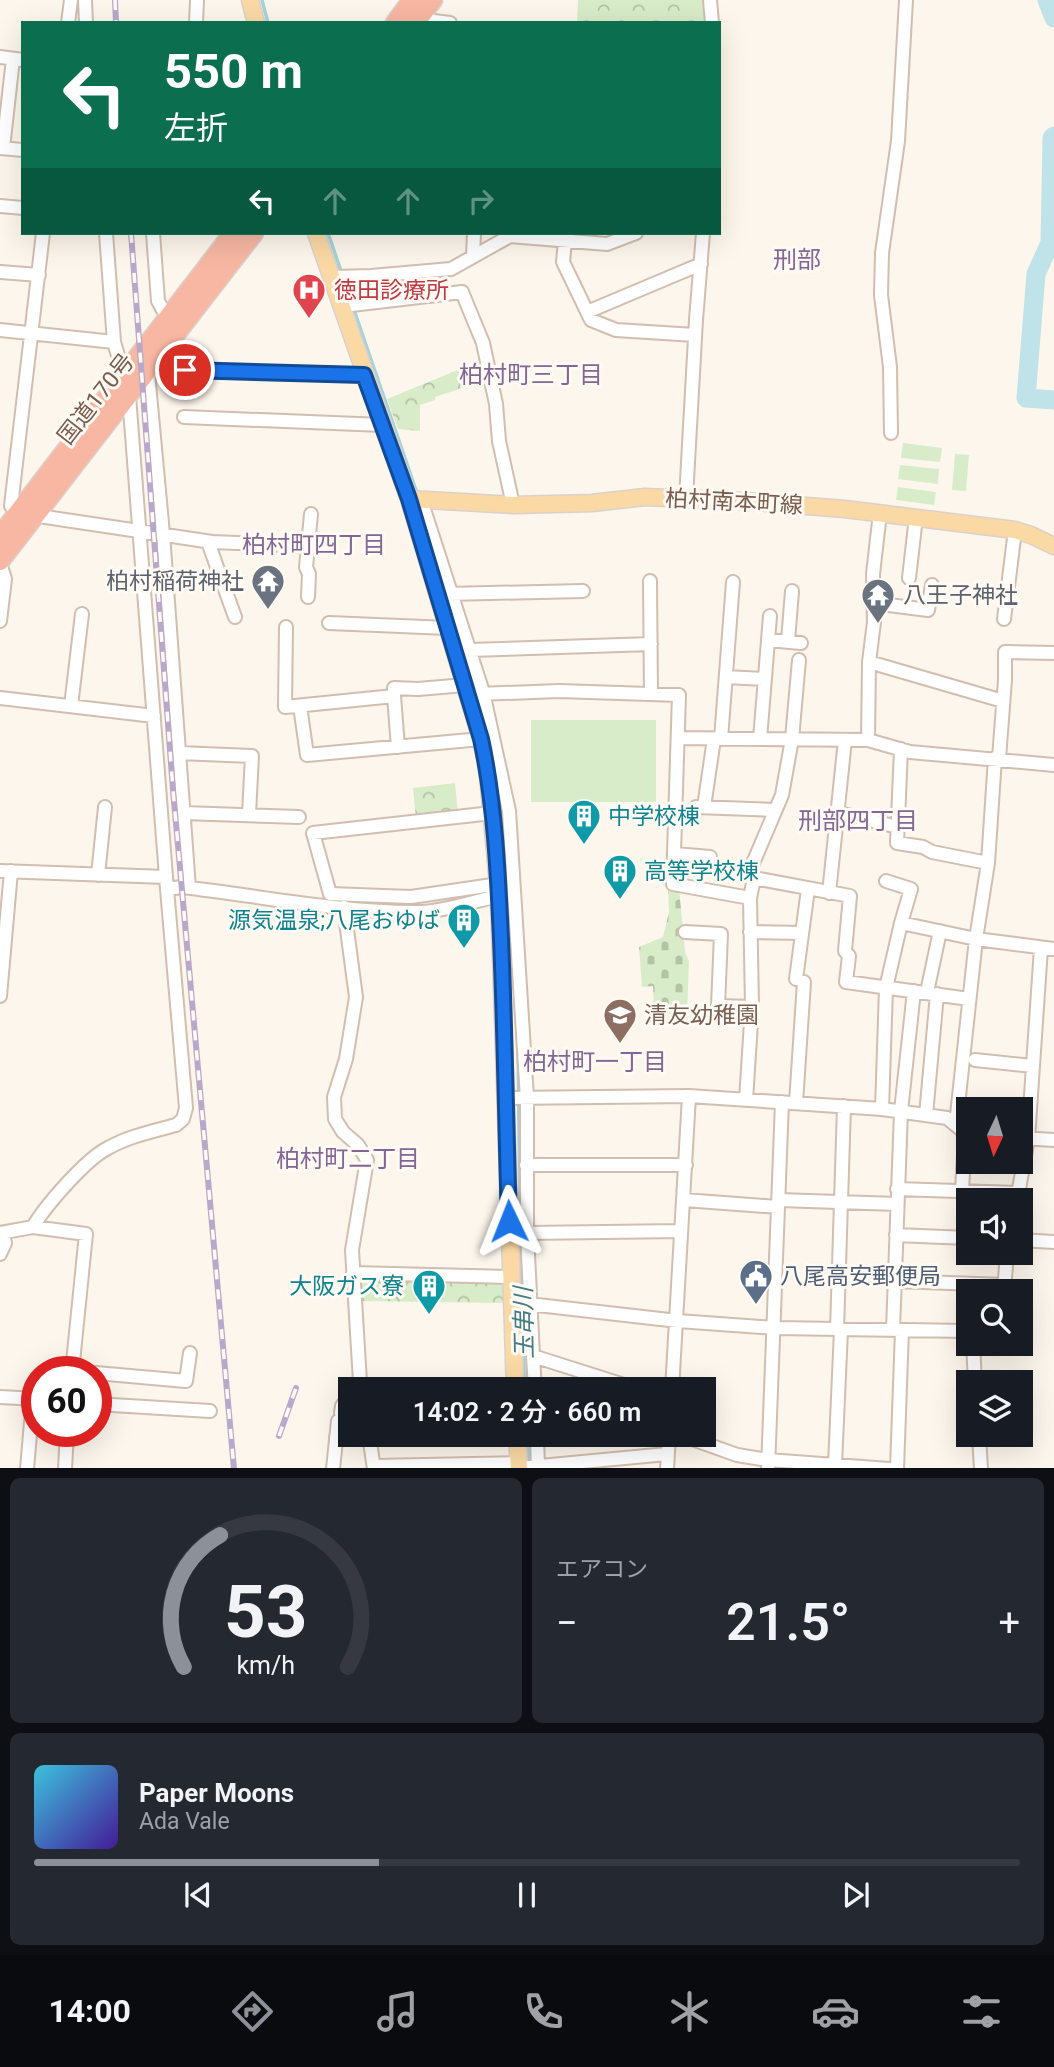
<!DOCTYPE html>
<html lang="ja">
<head>
<meta charset="utf-8">
<style>
	:root { --surface:#171b24; --page:#242831; --text:#f1f3f6; --muted:#9ea1a6; --line:#363941; --accent:#8c9099 }
	body { margin:0; font-family:Roboto,"Noto Sans JP",sans-serif; background:var(--page); color:var(--text); height:100vh; display:flex; flex-direction:column; font-size:26px; white-space:nowrap }
	* { box-sizing:border-box; margin:0 }
	p { font-size:23px; color:var(--muted) }
	.icon { flex:none; width:38px; height:38px; fill:none; stroke:currentColor; stroke-width:2; stroke-linecap:round; stroke-linejoin:round }
	.map { position:relative; height:1468px; overflow:hidden }
	.sheet { display:flex; flex-direction:column; gap:10px; padding:10px; background:#0d0f14; flex:1 }
	.sheet>* { flex:none }
	.guide { position:absolute; left:21px; top:21px; width:700px; height:214px; border-radius:0px; box-shadow:0 7px 28px #0002; background:#0b6e4f; color:#fff; overflow:hidden }
	.needle { width:46px; rotate:184deg }
	.buttons { position:absolute; left:956px; top:1097px; display:grid; gap:14px }
	.buttons a { display:grid; place-items:center; width:77px; height:77px; border-radius:0px; background:var(--surface); box-shadow:0 7px 28px #0002; font-size:35px }
	.speed { position:absolute; left:21px; top:1356px; display:flex; gap:14px; font-size:35px; font-weight:700; text-align:center }
	.speed>* { display:grid; place-content:center; width:91px; height:91px; border-radius:50%; background:var(--surface); box-shadow:0 7px 28px #0002; line-height:1 }
	.speed .limit { border:10px solid #d22; background:#fff; color:#111 }
	.pin { position:absolute; display:grid; place-items:center; width:60px; height:60px; color:#fff; margin:-30px; border:4px solid #fff; border-radius:50%; box-shadow:0 2px 7px #0007 }
	.me { position:absolute; width:77px; margin:-38px; rotate:358deg; stroke-linejoin:round; filter:drop-shadow(0 0 5px #0008) }
	.turn { display:flex; align-items:center; gap:24px; height:147px; padding:0 28px; font-size:32px }
	.turn .icon { width:91px; height:91px; stroke-width:2.5 }
	.turn b { display:block; font-size:49px; line-height:60px }
	.lanes { display:flex; align-items:center; height:66px; padding:0 28px; background:#0003; justify-content:center; gap:35px; direction:ltr }
	.lanes .off { opacity:.35 }
	.big { font-size:52px; font-weight:600; line-height:1.1 }
	.sheet .tile { flex:1; display:flex; flex-direction:column; justify-content:center; gap:10px; min-width:0; padding:0 24px; border-radius:10px; background:var(--page) }
	.sheet .dial { align-items:center; gap:0 }
	.dial svg { height:182px; overflow:visible; fill:none; stroke:var(--line); stroke-width:7; stroke-linecap:round; text-anchor:middle }
	.dial text { fill:var(--text); stroke:none }
	.song { display:flex; align-items:center; gap:21px }
	.cover { width:84px; height:84px; border-radius:10px; background:linear-gradient(135deg,hsl(190 70% 55%),hsl(260 70% 35%)) }
	.played { height:7px; border-radius:4px; background:linear-gradient(90deg,var(--accent) 35%,var(--line) 35%) }
	.keys { display:flex; justify-content:space-around; direction:ltr }
	.heat { display:flex; justify-content:space-between; align-items:center; font-size:38px; direction:ltr }
	.sheet .tiles { flex:1; display:grid; gap:10px; grid-template-columns:1fr 1fr }
	.tile:last-child { grid-column:span 2 }
	.trip { position:absolute; left:338px; top:1377px; width:378px; height:70px; border-radius:0px; background:var(--surface); box-shadow:0 7px 28px #0002; font-weight:600; line-height:70px; text-align:center }
	.menu { display:flex; height:112px; justify-content:space-around; align-items:center; background:#090b0e; color:var(--muted) }
	.menu .icon { width:49px; height:49px }
	.menu .selected { color:var(--accent) }
	.menu b { font-size:32px; color:var(--text) }
	.map>svg:first-child { display:block }
	.cemetery { fill:url(#cemetery-stones) }
	.park { fill:url(#park-crowns) }
	.pitch { fill:#d8ecc9 }
	.lines { fill:none; stroke-linecap:round; stroke-linejoin:round }
	.stream { stroke:#a5d3da; stroke-width:3.5 }
	.river { stroke:#bfe3e8; stroke-width:19 }
	.minor-casing { stroke:#d1beb0; stroke-width:16 }
	.major-casing { stroke:#dad1cd; stroke-width:19 }
	.highway-casing { stroke:#dad1cd; stroke-width:21 }
	.minor { stroke:#fff; stroke-width:12 }
	.major { stroke:#fbd9a5; stroke-width:16 }
	.highway { stroke:#f7b7a3; stroke-width:18 }
	.rail-casing { stroke:#b9a8c9; stroke-width:6 }
	.rail { stroke:#fffaf3; stroke-width:3.5; stroke-dasharray:10; stroke-linecap:butt }
	.route-casing { stroke:#114b97; stroke-width:18 }
	.route { stroke:#1a73e8; stroke-width:12 }
	.labels { text-anchor:middle; dominant-baseline:central; stroke-width:6; stroke-linejoin:round; paint-order:stroke }
	.health-label { font-size:23px; fill:#be3a42; stroke:#fffaf3; text-anchor:start }
	.street-label { font-size:23px; fill:#7a5c4d; stroke:#fffaf3 }
	.worship-label { font-size:23px; fill:#5b616d; stroke:#fffaf3; text-anchor:end }
	.culture-label { font-size:23px; fill:#0d838f; stroke:#fffaf3; text-anchor:start }
	.education-label { font-size:23px; fill:#785e54; stroke:#fffaf3; text-anchor:start }
	.service-label { font-size:23px; fill:#4e5e75; stroke:#fffaf3; text-anchor:start }
	.neighbourhood-label { font-size:24px; fill:#846695; stroke:#fffaf3 }
	.water-label { font-size:24px; font-style:italic; fill:#437c86; stroke:#fffaf3 }
</style>
</head>
<body>
<div class="map">
<svg width="1054" height="1469" viewBox="0 0 1054 1469">
	<defs>
		<pattern id="cemetery-stones" width="16" height="16" patternUnits="userSpaceOnUse" patternTransform="scale(1.75)"><rect width="16" height="16" fill="#d8ecc9"/><path d="M2 7V4a2 2 0 0 1 4 0v3zM10 15v-3a2 2 0 0 1 4 0v3z" fill="#b4c2a5"/></pattern>
		<pattern id="park-crowns" width="20" height="18" patternUnits="userSpaceOnUse" patternTransform="scale(1.75)"><rect width="20" height="18" fill="#d8ecc9"/><path d="M2 6a3 3 0 1 1 6 0M12 15a3 3 0 1 1 6 0" fill="none" stroke="#b4c2a5"/></pattern>
	</defs>
	<rect width="100%" height="100%" fill="#fdf6ec"/>
	<path class="cemetery" d="M668,887L679,888L685,952L689,961L687,1014H654L653,986L642,987L639,947L663,937L669,912Z"/>
	<path class="park" d="M578,0H706L709,23H577Z
		M482,360L488,386L462,388L435,397V400L420,405V431L398,429L387,399Z
		M455,783L458,813L416,818L413,788Z
		M361,1277L501,1284L504,1287L503,1303L356,1301V1283Z"/>
	<path class="pitch" d="M903,443L942,448L940,462L901,458Z
		M955,454L969,455L966,491L952,490Z
		M900,465L939,469L938,484L898,479Z
		M898,487L936,492L934,505L896,500Z
		M531,720H656V802H531Z"/>
	<g class="lines">
		<path class="stream" d="M262,0L268,23
			M328,233L342,274
			M344,281L418,496
			M518,1048L521,1299
			M521,1307L525,1390
			M528,1435L529,1464"/>
		<path class="river" d="M1047,0L1054,18
			M1054,136L1052,138L1050,243L1036,274L1026,398L1054,400"/>
		<defs>
			<path id="minor" d="M85,0L86,23
				M710,0L712,23
				M418,19L450,23
				M68,23L71,0
				M196,23L197,0
				M0,57L23,60
				M0,148L23,150
				M3,148L13,59
				M0,206L23,208
				M43,233L11,506L19,513L212,542L308,546
				M106,233L114,342L124,376
				M153,233L158,301L170,323
				M565,241L563,262L591,320L616,330L695,335
				M473,256L474,233
				M0,272L39,275
				M332,277L371,276L451,269L510,236L607,244L636,233
				M343,306L462,292L483,343L496,404L499,441L513,505
				M587,312L701,264
				M0,330L114,342
				M150,370L364,375
				M148,373L163,534L189,888
				M129,396L166,877
				M184,417L382,425
				M891,433L890,367L881,295L882,253L898,141L906,0
				M686,498L696,320L703,233
				M421,500L483,692L509,811L527,1098V1233L533,1356L640,1390
				M208,542L235,617
				M0,563L5,579L0,621
				M909,578L916,517
				M650,581L651,694
				M447,594L583,591
				M308,597L309,574L306,567L311,514
				M873,603L928,610L932,585
				M1004,619L1015,530
				M329,623L448,628
				M286,627L285,707L394,696V688L418,689L465,685
				M768,640L801,643
				M788,641L792,591
				M470,650L651,644
				M869,662L1003,701
				M726,677L765,679
				M478,694L559,691L679,695L673,884L750,898
				M394,696L398,747
				M0,698L154,716
				M71,706L82,614
				M300,706L307,755L481,739
				M678,738L868,740L910,752L1054,765
				M721,739L733,582
				M760,739L770,616
				M868,740L869,662L874,622L873,574L880,513
				M901,749L897,843L923,847L932,852L988,863
				M179,753L252,756L249,814
				M999,758L1005,680V652L1054,653
				M696,807L775,810
				M704,807L714,739
				M183,813L299,817
				M492,813L313,833L330,894L411,897L499,884
				M839,813L898,827
				M675,854L710,857L711,867L748,875L754,878L850,896L845,951L849,956L846,982L969,999
				M0,871L166,877L167,889L182,887C261,896 342,913 421,912C446,911 474,901 499,896
				M98,875L105,807
				M748,875L782,795L792,739L799,660
				M829,893L845,740
				M344,907L356,997L346,1059L334,1097L335,1119L343,1132L358,1145L367,1160L352,1250L360,1382L354,1390
				M901,923L976,939L1054,949
				M685,932L721,934L718,1006L752,1007
				M750,932L802,933
				M796,979L808,889
				M927,992L940,931
				M0,996L11,871
				M975,1060L1033,1066
				M507,1098L689,1096L882,1109L947,1118L968,1135
				M746,1100L752,1007L750,898L754,878
				M796,1103L804,982
				M882,1109L886,988L901,923L911,889L886,881
				M926,1115L937,994
				M956,1124L976,939L988,863L995,758
				M1021,1138L1054,1140
				M526,1165H686
				M897,1189L1018,1193
				M962,1191L965,1135
				M684,1200L778,1207
				M779,1200L897,1204
				M1017,1200L1028,1139L1041,948
				M33,1227C45,1206 86,1159 108,1148C129,1136 154,1131 176,1125L183,1119L186,1108L167,889
				M0,1233L33,1227L86,1234L72,1372
				M527,1233L681,1231
				M896,1235L968,1238
				M1020,1240L1054,1242
				M0,1254L5,1243L3,1234
				M353,1273L510,1277
				M895,1281L1004,1285
				M1004,1291L1007,1253
				M511,1302L678,1321L775,1328L968,1331
				M837,1330L844,1106
				M893,1330L901,1111L914,991
				M973,1344L975,1382
				M533,1356L535,1390
				M96,1373L186,1381L190,1353
				M672,1390L689,1096
				M350,1395L342,1406L341,1413H350
				M0,1397L37,1399
				M96,1404L210,1411
				M369,1435L374,1469
				M537,1435L538,1469
				M681,1435L737,1455L768,1460L889,1469
				M979,1435L981,1469
				M336,1437L369,1438
				M835,1465L841,1330
				M374,1466L518,1463
				M519,1468L667,1454
				M27,1469L33,1399
				M65,1469L67,1432
				M333,1469L338,1421
				M667,1469L669,1435
				M768,1469L782,1102
				M897,1469L902,1330"/>
			<path id="major" d="M250,0L256,23
				M316,233L409,499L481,739L487,764L499,896L515,1390
				M409,499L513,505L592,503L645,497L744,501L845,509L1015,530L1031,535L1054,546
				M517,1435L519,1469"/>
			<path id="highway" d="M395,23L412,0
				M415,23L433,0
				M0,536L233,233
				M0,561L254,233"/>
		</defs>
		<use href="#minor" class="minor-casing"/>
		<use href="#major" class="major-casing"/>
		<use href="#highway" class="highway-casing"/>
		<use href="#minor" class="minor"/>
		<use href="#major" class="major"/>
		<use href="#highway" class="highway"/>
		<defs>
			<path id="rail" d="M115,0L116,23
				M131,233L173,790L234,1469
				M279,1436L296,1388"/>
		</defs>
		<use href="#rail" class="rail-casing"/>
		<use href="#rail" class="rail"/>
	</g>
	<g class="lines">
		<defs>
			<path id="route" d="M185,370L364,375L409,499L481,739C495,804 498,873 501,939C505,1033 506,1127 509,1221"/>
		</defs>
		<use href="#route" class="route-casing"/>
		<use href="#route" class="route"/>
	</g>
	<defs>
		<symbol id="hospital-pin" viewBox="-11 -11 22 30"><path d="M0 17L-7.5 6A9.5 9.5 0 1 1 7.5 6Z" fill="#e0444e" stroke="#fffaf3"/><path d="M-5-5h3v3.5h4V-5h3V5h-3V1.5h-4V5h-3Z" fill="#fff"/></symbol>
		<symbol id="temple-pin" viewBox="-11 -11 22 30"><path d="M0 17L-7.5 6A9.5 9.5 0 1 1 7.5 6Z" fill="#6b7280" stroke="#fffaf3"/><path d="M0-6L5-2H3V0L6.5 2.5H4V6H1.5V3h-3V6H-4V2.5H-6.5L-3 0V-2H-5Z" fill="#fff"/></symbol>
		<symbol id="building-pin" viewBox="-11 -11 22 30"><path d="M0 17L-7.5 6A9.5 9.5 0 1 1 7.5 6Z" fill="#0f9aa8" stroke="#fffaf3"/><path d="M-4-6H4V6H1V3H-1V6H-4ZM-2.5-4.3h1.7v1.8h-1.7ZM.8-4.3h1.7v1.8H.8ZM-2.5-1h1.7V.8h-1.7ZM.8-1h1.7V.8H.8Z" fill="#fff"/></symbol>
		<symbol id="school-pin" viewBox="-11 -11 22 30"><path d="M0 17L-7.5 6A9.5 9.5 0 1 1 7.5 6Z" fill="#8d6e63" stroke="#fffaf3"/><path d="M0-5L7-2L0 1L-7-2ZM-4 1L0 2.5L4 1V4Q0 6-4 4Z" fill="#fff"/></symbol>
		<symbol id="civic-pin" viewBox="-11 -11 22 30"><path d="M0 17L-7.5 6A9.5 9.5 0 1 1 7.5 6Z" fill="#5c6f8a" stroke="#fffaf3"/><path d="M-.6-6.5H3V-4.5H.6V-3L4-1V1h2V6H-6V1h2V-1L-.6-3ZM-1.2 2.5V6h2.4V2.5Z" fill="#fff"/></symbol>
	</defs>
	<g fill-rule="evenodd">
		<use href="#hospital-pin" x="290" y="271" width="38" height="52"/>
		<use href="#temple-pin" x="249" y="562" width="38" height="52"/>
		<use href="#temple-pin" x="859" y="576" width="38" height="52"/>
		<use href="#building-pin" x="565" y="797" width="38" height="52"/>
		<use href="#building-pin" x="601" y="852" width="38" height="52"/>
		<use href="#building-pin" x="445" y="901" width="38" height="52"/>
		<use href="#school-pin" x="601" y="996" width="38" height="52"/>
		<use href="#civic-pin" x="737" y="1257" width="38" height="52"/>
		<use href="#building-pin" x="410" y="1267" width="38" height="52"/>
	</g>
	<g class="labels">
		<g class="health-label">
			<text x="334" y="290">徳田診療所</text>
		</g>
		<g class="street-label">
			<text transform="translate(96 399) rotate(-52)">国道170号</text>
			<text transform="translate(734 502) rotate(3)">柏村南本町線</text>
		</g>
		<g class="worship-label">
			<text x="244" y="581">柏村稲荷神社</text>
			<text x="903" y="595" text-anchor="start">八王子神社</text>
		</g>
		<g class="culture-label">
			<text x="608" y="816">中学校棟</text>
			<text x="644" y="871">高等学校棟</text>
			<text x="440" y="920" text-anchor="end">源気温泉;八尾おゆば</text>
			<text x="404" y="1286" text-anchor="end">大阪ガス寮</text>
		</g>
		<g class="education-label">
			<text x="644" y="1015">清友幼稚園</text>
		</g>
		<g class="service-label">
			<text x="780" y="1276">八尾高安郵便局</text>
		</g>
		<g class="neighbourhood-label">
			<text x="797" y="260">刑部</text>
			<text x="531" y="375">柏村町三丁目</text>
			<text x="314" y="545">柏村町四丁目</text>
			<text x="858" y="821">刑部四丁目</text>
			<text x="595" y="1062">柏村町一丁目</text>
			<text x="348" y="1159">柏村町二丁目</text>
		</g>
		<g class="water-label">
			<text transform="translate(524 1323) rotate(-91)">玉串川</text>
		</g>
	</g>
</svg>
<div class="buttons">
<a><svg class="needle" viewBox="-14 -14 28 28"><path d="M0-13l5 13h-10z" fill="#e53935"/><path d="M0 13l5-13h-10z" fill="#9ea1a6"/></svg></a>
<a><svg class="icon" aria-label="sound" viewBox="0 0 24 24"><path d="M4 9h4l5-4v14l-5-4H4zM17 9q2 3 0 6"/></svg></a>
<a><svg class="icon" aria-label="search" viewBox="0 0 24 24"><circle cx="10" cy="10" r="6"/><path d="M15 15l6 6"/></svg></a>
<a><svg class="icon" aria-label="layers" viewBox="0 0 24 24"><path d="M12 4l9 5-9 5-9-5zM3 14l9 5 9-5"/></svg></a>
</div>
<div class="speed"><div class="limit">60</div></div>
<div class="pin" style="left:185px;top:370px;background:#d93025"><svg class="icon" aria-label="arrive" viewBox="0 0 24 24"><path d="M6 21V4h12l-3 4 3 4H6"/></svg></div>
<svg class="me" style="left:509px;top:1221px" viewBox="-20 -20 40 40"><path d="M0-17L14 15 0 8-14 15z" fill="#1a73e8" stroke="#fff" stroke-width="4"/></svg>
<div class="trip">14:02 · 2 分 · 660 m</div>
<div class="guide">
<div class="turn"><svg class="icon" aria-label="left" viewBox="0 0 24 24"><path d="M17 20v-9H6M10 6l-5 5 5 5"/></svg><div><b>550 m</b>左折</div></div>
<div class="lanes"><svg class="icon" aria-label="left" viewBox="0 0 24 24"><path d="M17 20v-9H6M10 6l-5 5 5 5"/></svg><svg class="icon off" aria-label="ahead" viewBox="0 0 24 24"><path d="M12 20V5M6 11l6-6 6 6"/></svg><svg class="icon off" aria-label="ahead" viewBox="0 0 24 24"><path d="M12 20V5M6 11l6-6 6 6"/></svg><svg class="icon off" aria-label="right" viewBox="0 0 24 24"><path d="M7 20v-9h11M14 6l5 5-5 5"/></svg></div>
</div>
</div>
<section class="sheet">
<div class="tiles">
<div class="tile dial"><svg viewBox="0 0 100 80">
<path d="M14 69A42 42 0 1 1 86 69"/>
<path d="M14 69A42 42 0 0 1 30 11" stroke="#8c9099"/>
<text x="50" y="56" font-size="32" font-weight="700">53</text>
<text x="50" y="72" font-size="11">km/h</text>
</svg></div>
<div class="tile"><p>エアコン</p>
<div class="heat"><a>−</a><b class="big">21.5°</b><a>+</a></div>
</div>
<div class="tile">
<div class="song"><i class="cover"></i><div><b>Paper Moons</b><p>Ada Vale</p></div></div>
<div class="played"></div>
<div class="keys"><svg class="icon" aria-label="previous" viewBox="0 0 24 24"><path d="M18 5L8 12l10 7zM5 5v14"/></svg><svg class="icon" aria-label="pause" viewBox="0 0 24 24"><path d="M8 5v14M16 5v14"/></svg><svg class="icon" aria-label="next" viewBox="0 0 24 24"><path d="M6 5l10 7-10 7zM19 5v14"/></svg></div>
</div>
</div>
</section>
<nav class="menu">
<b>14:00</b>
<svg class="icon selected" aria-label="directions" viewBox="0 0 24 24"><path d="M12 3l9 9-9 9-9-9zM9 14v-3h6M13 9l2 2-2 2"/></svg>
<svg class="icon" aria-label="music" viewBox="0 0 24 24"><path d="M9 18V5l10-2v13"/><circle cx="6" cy="18" r="3"/><circle cx="16" cy="16" r="3"/></svg>
<svg class="icon" aria-label="phone" viewBox="0 0 24 24"><path d="M5 4h4l2 5-3 2q2 4 5 5l2-3 5 2v4C11 20 4 13 5 4z"/></svg>
<svg class="icon" aria-label="climate" viewBox="0 0 24 24"><path d="M12 3v18M4 7l16 10M4 17L20 7"/></svg>
<svg class="icon" aria-label="car" viewBox="0 0 24 24"><path d="M5 17H2v-5l4-1 3-4h7l3 4 3 1v5h-3M9 17h6M6 11h13"/><circle cx="7" cy="17" r="2"/><circle cx="17" cy="17" r="2"/></svg>
<svg class="icon" aria-label="filters" viewBox="0 0 24 24"><path d="M4 7h16M4 17h16"/><circle cx="9" cy="7" r="2"/><circle cx="15" cy="17" r="2"/></svg>
</nav>
</body>
</html>
